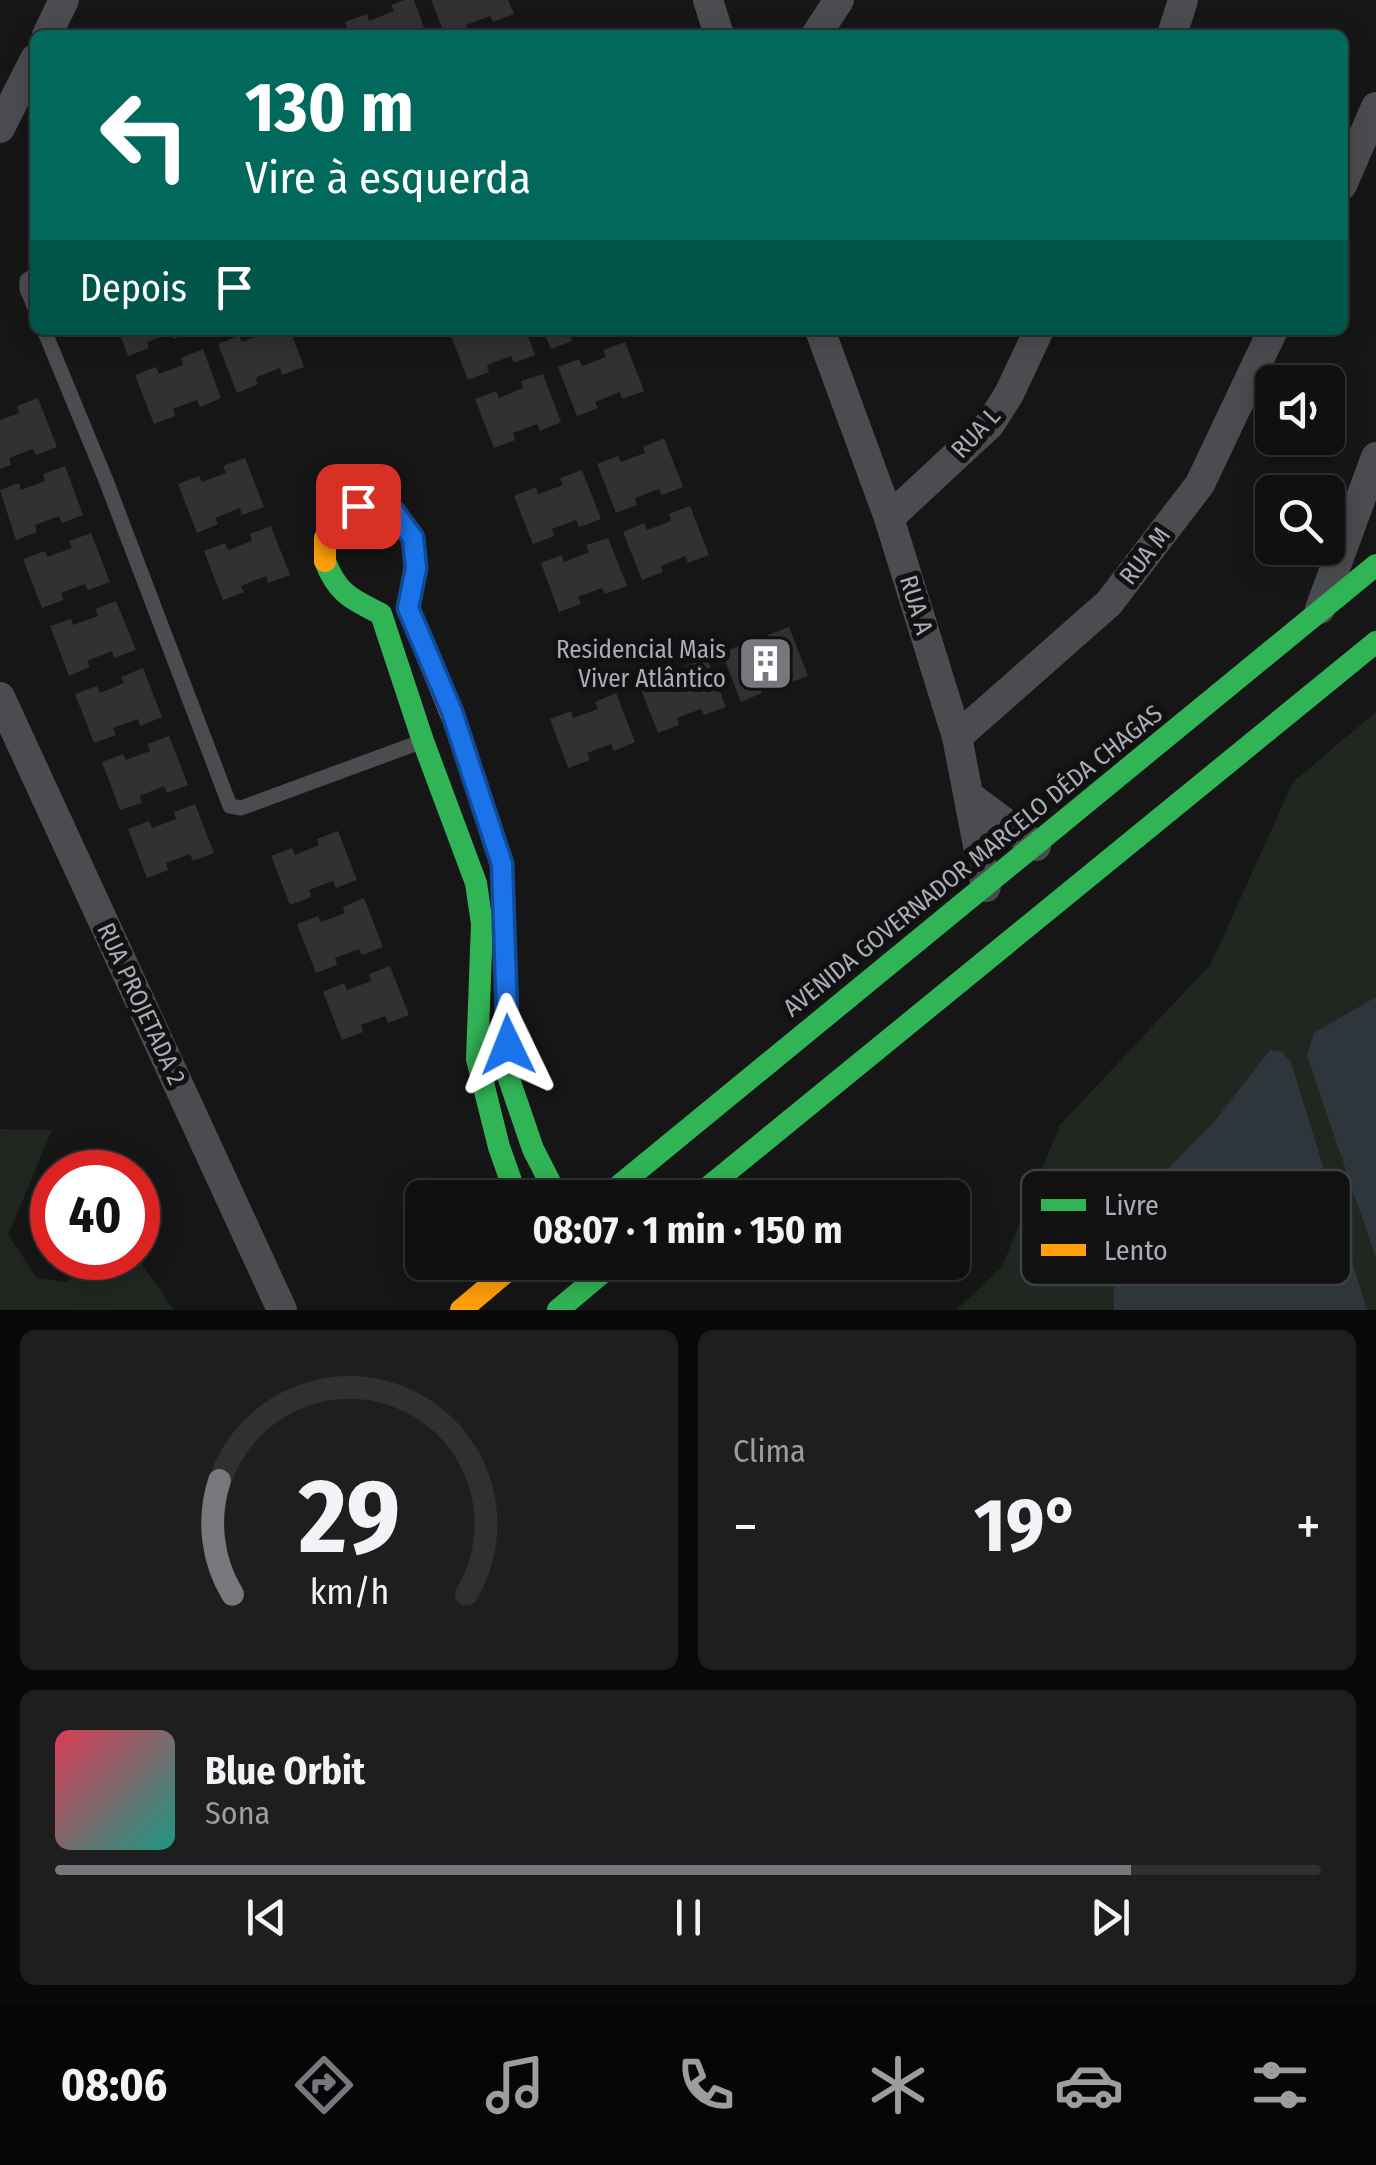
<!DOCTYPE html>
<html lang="pt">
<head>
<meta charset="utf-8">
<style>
	:root { --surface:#101011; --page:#1e1e1f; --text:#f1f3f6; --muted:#9c9d9f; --line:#303031; --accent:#76787e }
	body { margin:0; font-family:"Fira Sans Condensed",sans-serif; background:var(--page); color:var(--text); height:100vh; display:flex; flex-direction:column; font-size:38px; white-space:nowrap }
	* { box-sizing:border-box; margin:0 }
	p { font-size:32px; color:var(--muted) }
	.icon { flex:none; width:55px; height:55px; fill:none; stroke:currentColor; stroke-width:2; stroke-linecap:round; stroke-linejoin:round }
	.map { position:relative; height:1310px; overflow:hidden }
	.panel { display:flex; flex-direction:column; gap:20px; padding:20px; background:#090909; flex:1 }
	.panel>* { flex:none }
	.guide { position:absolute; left:30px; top:30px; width:1318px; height:305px; border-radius:15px; box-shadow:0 5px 25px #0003,0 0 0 2px var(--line); background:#00695c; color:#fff; overflow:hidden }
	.fabs { position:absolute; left:1255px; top:365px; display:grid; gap:20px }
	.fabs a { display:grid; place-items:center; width:90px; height:90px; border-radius:15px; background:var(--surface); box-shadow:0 5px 25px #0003,0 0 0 2px var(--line); font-size:50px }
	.speed { position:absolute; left:30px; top:1150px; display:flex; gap:20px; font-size:50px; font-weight:700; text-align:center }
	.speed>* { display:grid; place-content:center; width:130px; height:130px; border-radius:50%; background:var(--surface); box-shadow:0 5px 25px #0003,0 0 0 2px var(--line); line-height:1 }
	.speed .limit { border:15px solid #d22; background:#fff; color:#111 }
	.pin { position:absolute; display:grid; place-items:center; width:85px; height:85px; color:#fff; margin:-42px; border-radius:20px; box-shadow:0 5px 15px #0006 }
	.me { position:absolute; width:110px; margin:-55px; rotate:358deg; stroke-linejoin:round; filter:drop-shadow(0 0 8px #0008) }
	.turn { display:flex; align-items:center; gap:35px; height:210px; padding:0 50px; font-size:45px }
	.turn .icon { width:130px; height:130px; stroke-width:2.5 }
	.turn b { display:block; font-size:70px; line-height:85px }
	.then { display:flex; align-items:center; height:95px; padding:0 50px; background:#0003; gap:20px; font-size:38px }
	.big { font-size:75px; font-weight:700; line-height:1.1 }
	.panel .widget { flex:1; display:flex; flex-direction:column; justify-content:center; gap:15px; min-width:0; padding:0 35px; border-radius:15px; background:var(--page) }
	.panel .dial { align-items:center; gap:0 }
	.dial svg { height:260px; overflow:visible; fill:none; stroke:var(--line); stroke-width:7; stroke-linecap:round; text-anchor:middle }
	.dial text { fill:var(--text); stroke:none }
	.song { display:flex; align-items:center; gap:30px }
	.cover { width:120px; height:120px; border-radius:15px; background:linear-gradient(135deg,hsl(350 70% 55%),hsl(170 70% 35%)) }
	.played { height:10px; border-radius:5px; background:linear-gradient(90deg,var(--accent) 85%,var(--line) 85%) }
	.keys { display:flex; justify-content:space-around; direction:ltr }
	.heat { display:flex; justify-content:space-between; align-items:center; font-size:55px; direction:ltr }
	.panel .tiles { flex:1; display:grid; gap:20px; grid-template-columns:1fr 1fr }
	.widget:last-child { grid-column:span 2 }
	.trip { position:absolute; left:405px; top:1180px; width:565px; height:100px; border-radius:15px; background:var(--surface); box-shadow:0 5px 25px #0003,0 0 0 2px var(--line); font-weight:700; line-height:100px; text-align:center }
	.dock { display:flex; height:160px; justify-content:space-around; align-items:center; background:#060607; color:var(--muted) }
	.dock .icon { width:70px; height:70px }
	.dock .active { color:var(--accent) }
	.dock b { font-size:45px; color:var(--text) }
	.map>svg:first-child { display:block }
	.green { fill:#202721 }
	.water { fill:#2e353b }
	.building { fill:#313132 }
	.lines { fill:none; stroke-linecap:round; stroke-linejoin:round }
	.lane { stroke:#4b4c4f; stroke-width:15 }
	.street { stroke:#4b4c4f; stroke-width:30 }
	.fast { stroke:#30b455; stroke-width:22 }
	.slow { stroke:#ff9f0a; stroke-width:22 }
	.route-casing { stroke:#114b97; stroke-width:25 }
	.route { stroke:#1a73e8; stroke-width:18 }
	.labels { text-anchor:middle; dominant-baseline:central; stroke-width:10; stroke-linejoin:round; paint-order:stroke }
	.street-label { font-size:25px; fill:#a9adb6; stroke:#111112 }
	.poi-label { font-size:25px; fill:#a9adb6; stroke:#111112; text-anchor:end }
	.key { fill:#111112; stroke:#3f4043; stroke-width:2.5 }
	.key-label { font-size:28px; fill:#a9adb6 }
</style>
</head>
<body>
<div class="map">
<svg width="1376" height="1310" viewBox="0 0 1376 1310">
	<rect width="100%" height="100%" fill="#161617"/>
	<path class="green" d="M1376,712V1310H956L1002,1267L1060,1125L1211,964L1293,782Z
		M0,1129L52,1130L8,1235L37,1278L66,1282L100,1260L138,1259L174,1310H0Z"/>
	<path class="water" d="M1376,997V1259L1307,1055L1314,1033Z
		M1270,1050L1282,1052L1291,1062L1367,1310H1114V1264L1134,1203L1213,1123Z"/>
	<path class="building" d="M404,0H414L427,35H350L345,22L367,14L369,21L394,11L391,5Z
		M431,0H508L514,14L493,22L490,16L466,25L468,32L445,35Z
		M118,330H196L174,339L171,333L147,342L149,348L128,356Z
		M265,330H290L304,367L282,375L280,368L255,378L258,384L237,393L218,344L239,336L242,342L266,333Z
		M453,330H526L535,355L514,363L511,356L487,365L489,372L468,380L449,331Z
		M543,330H579L569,334L572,341L551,349Z
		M625,342L644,391L622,399L620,392L595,402L598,408L577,416L558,367L579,359L582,366L606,357L603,350Z
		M203,349L221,398L200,407L197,400L173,409L175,416L154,424L135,375L156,367L159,374L183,365L181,358Z
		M543,374L561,422L540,431L537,424L513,433L515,440L494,448L475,399L496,391L499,398L523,388L521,381Z
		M38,398L57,447L36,455L33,449L9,458L11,465L0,469V420L19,413L17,406Z
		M664,438L683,487L662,495L659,489L635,498L637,505L616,513L597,464L618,456L621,462L645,453L643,447Z
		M245,458L264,507L242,515L240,508L215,518L218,524L197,533L178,484L199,476L202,482L226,473L223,466Z
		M65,466L83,515L62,523L59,516L35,525L37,532L16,540L0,490L19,483L21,490L45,481L43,474Z
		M582,470L601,519L579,527L576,520L552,529L554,536L533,544L514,496L536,487L538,494L563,485L560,478Z
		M690,506L709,555L688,563L685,556L661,566L663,572L642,580L623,532L644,523L647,530L671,521L669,514Z
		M271,526L290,575L268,583L266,576L241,586L244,592L223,600L204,551L225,543L228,550L252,541L250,534Z
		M91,533L110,582L88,590L85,584L61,593L64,600L42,608L23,559L45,551L47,557L72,548L69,541Z
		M608,538L627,586L605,594L602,588L578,597L581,604L559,612L541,563L562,555L564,562L589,552L586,545Z
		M116,601L136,650L114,658L112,651L87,661L90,667L69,676L50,626L71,619L73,625L98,616L95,609Z
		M789,627L808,676L787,684L784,677L760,687L762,693L741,702L722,653L743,644L746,651L770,642L768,635Z
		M707,658L726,707L704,715L701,709L677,718L679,725L658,733L639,684L661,676L663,682L688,673L685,666Z
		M143,668L162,717L140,726L138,719L113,728L116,735L94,743L75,694L97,686L100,693L124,683L121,677Z
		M616,693L635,742L614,751L611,744L587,753L590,760L568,768L550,719L571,711L573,718L598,709L595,702Z
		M169,736L188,785L167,793L164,786L140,796L142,803L120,810L102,762L123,754L126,760L150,751L148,744Z
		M195,804L214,853L193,861L190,854L166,863L168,870L147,878L128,829L149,821L152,828L176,819L174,812Z
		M338,831L357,880L336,888L333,881L309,890L311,897L290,905L271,856L292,848L295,855L319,845L317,839Z
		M364,898L383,947L362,955L359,949L335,958L337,965L316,973L297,924L318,916L321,922L345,913L343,907Z
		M390,966L409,1015L388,1023L385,1016L361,1025L363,1032L342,1040L323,992L344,983L347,990L371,981L369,974Z"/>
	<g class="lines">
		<path class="lane" d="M35,275L27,280V289L35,308
			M44,330L105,478L230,806L241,808L423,741"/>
		<path class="street" d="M708,0L719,35
			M47,35L64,0
			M816,35L839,0
			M1172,35L1183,0
			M0,128L35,59
			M1342,185L1376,107
			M820,330L889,518L957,737L986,887
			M889,518L990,424L1009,394L1039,330
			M1320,609L1376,457
			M0,697L282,1310
			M957,737L1109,603L1200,484L1273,330
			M969,796L1036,846"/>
		<path class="fast" d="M325,561C337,593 351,599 381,614L423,741L476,883L482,924L477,1059L499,1147L517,1198
			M455,724L502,863L509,1079L533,1149L558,1198
			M604,1198L1376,565
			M695,1198L1376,642
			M558,1310L615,1262"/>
		<path class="slow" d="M325,561V538L337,518L358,506L376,505L394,513L413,537L416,568L408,608L455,724
			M461,1310L518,1262"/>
	</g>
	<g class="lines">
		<defs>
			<path id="route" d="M358,506L376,505L394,512L413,538L416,568L408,608L452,712L502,864L508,1045"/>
		</defs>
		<use href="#route" class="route-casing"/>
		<use href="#route" class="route"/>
	</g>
	<defs>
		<symbol id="building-square" viewBox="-11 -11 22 22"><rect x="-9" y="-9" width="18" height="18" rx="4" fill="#76787e" stroke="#111112"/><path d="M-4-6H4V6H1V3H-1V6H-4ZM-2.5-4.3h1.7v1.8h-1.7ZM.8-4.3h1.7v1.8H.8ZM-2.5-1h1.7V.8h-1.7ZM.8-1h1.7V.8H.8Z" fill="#fff"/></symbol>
	</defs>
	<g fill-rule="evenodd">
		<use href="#building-square" x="734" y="632" width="63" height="63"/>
	</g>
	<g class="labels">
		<g class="street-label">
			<text transform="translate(976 433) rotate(-47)">RUA L</text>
			<text transform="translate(1145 556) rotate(-52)">RUA M</text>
			<text transform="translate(916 605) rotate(73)">RUA A</text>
			<text transform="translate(973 861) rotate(-39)">AVENIDA GOVERNADOR MARCELO DÉDA CHAGAS</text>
			<text transform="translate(141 1004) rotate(65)">RUA PROJETADA 2</text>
		</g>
		<g class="poi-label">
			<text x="726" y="650">Residencial Mais<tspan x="726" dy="29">Viver Atlântico</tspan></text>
		</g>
	</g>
	<rect x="1021" y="1170" width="330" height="115" rx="15" class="key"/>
	<rect x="1041" y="1199" width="45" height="12" fill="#30b455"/>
	<rect x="1041" y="1244" width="45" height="12" fill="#ff9f0a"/>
	<g class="key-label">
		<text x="1104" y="1215">Livre</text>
		<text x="1104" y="1260">Lento</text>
	</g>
</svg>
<div class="fabs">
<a><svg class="icon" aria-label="sound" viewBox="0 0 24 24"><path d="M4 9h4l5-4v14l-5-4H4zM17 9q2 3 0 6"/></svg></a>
<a><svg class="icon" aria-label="search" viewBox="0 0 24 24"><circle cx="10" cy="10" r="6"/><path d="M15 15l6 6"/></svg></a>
</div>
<div class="speed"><div class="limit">40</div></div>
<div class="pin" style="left:358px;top:506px;background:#d93025"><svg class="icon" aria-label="arrive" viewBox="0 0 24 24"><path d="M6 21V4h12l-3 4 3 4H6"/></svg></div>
<svg class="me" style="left:508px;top:1045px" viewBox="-20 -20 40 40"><path d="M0-17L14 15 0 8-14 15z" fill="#1a73e8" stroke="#fff" stroke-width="4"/></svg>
<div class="trip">08:07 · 1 min · 150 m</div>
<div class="guide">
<div class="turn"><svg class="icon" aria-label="left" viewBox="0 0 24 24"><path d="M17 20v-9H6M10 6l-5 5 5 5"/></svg><div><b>130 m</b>Vire à esquerda</div></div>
<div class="then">Depois<svg class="icon" aria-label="arrive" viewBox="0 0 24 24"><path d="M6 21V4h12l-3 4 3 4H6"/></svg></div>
</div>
</div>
<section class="panel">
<div class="tiles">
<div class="widget dial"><svg viewBox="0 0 100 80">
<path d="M14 69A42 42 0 1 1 86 69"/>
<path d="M14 69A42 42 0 0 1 10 34" stroke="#76787e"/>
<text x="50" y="56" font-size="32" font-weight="700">29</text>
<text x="50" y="72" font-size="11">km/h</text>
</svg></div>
<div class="widget"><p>Clima</p>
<div class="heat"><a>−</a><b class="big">19°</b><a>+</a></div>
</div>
<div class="widget">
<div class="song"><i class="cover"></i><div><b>Blue Orbit</b><p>Sona</p></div></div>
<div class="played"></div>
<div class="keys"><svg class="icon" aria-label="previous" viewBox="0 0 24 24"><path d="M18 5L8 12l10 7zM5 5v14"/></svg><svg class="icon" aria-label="pause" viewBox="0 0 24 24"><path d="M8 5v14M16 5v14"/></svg><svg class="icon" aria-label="next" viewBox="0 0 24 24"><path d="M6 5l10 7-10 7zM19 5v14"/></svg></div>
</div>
</div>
</section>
<nav class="dock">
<b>08:06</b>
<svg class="icon active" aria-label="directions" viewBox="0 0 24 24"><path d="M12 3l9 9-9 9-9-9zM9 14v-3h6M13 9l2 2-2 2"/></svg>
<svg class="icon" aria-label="music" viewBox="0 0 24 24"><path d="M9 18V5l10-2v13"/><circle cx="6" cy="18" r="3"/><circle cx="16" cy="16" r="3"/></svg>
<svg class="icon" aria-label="phone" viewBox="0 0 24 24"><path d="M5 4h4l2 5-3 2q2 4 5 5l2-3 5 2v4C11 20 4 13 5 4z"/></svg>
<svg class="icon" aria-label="climate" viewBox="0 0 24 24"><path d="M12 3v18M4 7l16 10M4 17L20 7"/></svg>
<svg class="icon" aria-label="car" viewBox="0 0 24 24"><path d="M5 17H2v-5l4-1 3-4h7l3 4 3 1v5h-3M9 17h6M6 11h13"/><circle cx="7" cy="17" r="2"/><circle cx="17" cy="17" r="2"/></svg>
<svg class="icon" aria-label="filters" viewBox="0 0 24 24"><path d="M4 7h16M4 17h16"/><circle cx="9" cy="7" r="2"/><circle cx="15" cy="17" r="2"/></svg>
</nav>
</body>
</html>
